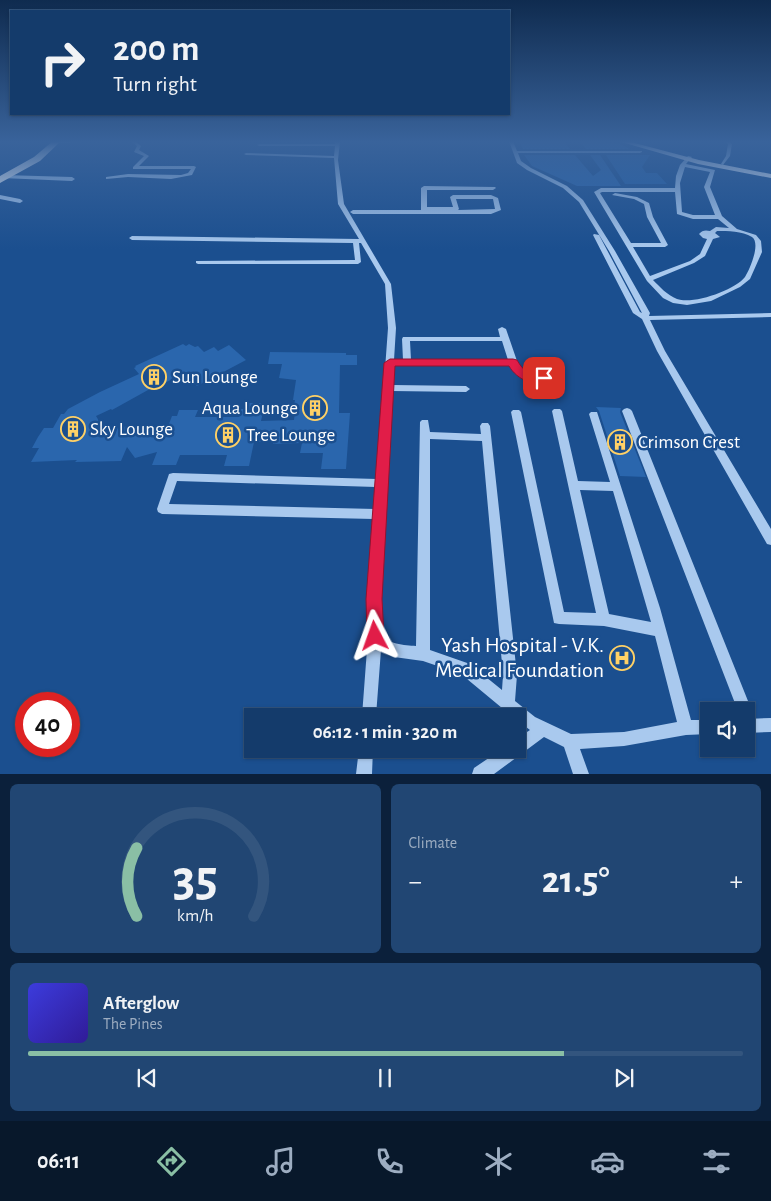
<!DOCTYPE html>
<html lang="en">
<head>
<meta charset="utf-8">
<style>
	:root { --surface:#143b6b; --page:#214673; --text:#f1f3f6; --muted:#9dadc1; --line:#33557e; --accent:#8abfa5 }
	body { margin:0; font-family:"Alegreya Sans",sans-serif; background:var(--page); color:var(--text); height:100vh; display:flex; flex-direction:column; font-size:19px; white-space:nowrap }
	* { box-sizing:border-box; margin:0 }
	p { font-size:16px; color:var(--muted) }
	.icon { flex:none; width:28px; height:28px; fill:none; stroke:currentColor; stroke-width:2; stroke-linecap:round; stroke-linejoin:round }
	.map { position:relative; height:774px; overflow:hidden }
	.sheet { display:flex; flex-direction:column; gap:10px; padding:10px; background:#0b203b; flex:1 }
	.sheet>* { flex:none }
	.banner { position:absolute; left:10px; top:10px; width:500px; height:105px; border-radius:0px; box-shadow:0 1px 4px #0004,0 0 0 1px var(--line); background:#143b6b; color:var(--text); overflow:hidden }
	.controls { position:absolute; left:700px; top:702px; display:grid; gap:10px }
	.controls a { display:grid; place-items:center; width:55px; height:55px; border-radius:0px; background:var(--surface); box-shadow:0 1px 4px #0004,0 0 0 1px var(--line); font-size:25px }
	.speed { position:absolute; left:15px; top:692px; display:flex; gap:10px; font-size:25px; font-weight:700; text-align:center }
	.speed>* { display:grid; place-content:center; width:65px; height:65px; border-radius:50%; background:var(--surface); box-shadow:0 1px 4px #0004,0 0 0 1px var(--line); line-height:1 }
	.speed .limit { border:8px solid #d22; background:#fff; color:#111 }
	.pin { position:absolute; display:grid; place-items:center; width:42px; height:42px; color:#fff; margin:-21px; border-radius:10px; box-shadow:0 2px 8px #0006 }
	.me { position:absolute; width:55px; margin:-28px; rotate:356deg; stroke-linejoin:round; filter:drop-shadow(0 0 4px #0008) }
	.turn { display:flex; align-items:center; gap:18px; height:105px; padding:0 20px; font-size:22px }
	.turn .icon { width:65px; height:65px; stroke-width:2.5 }
	.turn b { display:block; font-size:35px; line-height:42px }
	.big { font-size:38px; font-weight:700; line-height:1.1 }
	.sheet .widget { flex:1; display:flex; flex-direction:column; justify-content:center; gap:8px; min-width:0; padding:0 18px; border-radius:8px; background:var(--page) }
	.sheet .dial { align-items:center; gap:0 }
	.dial svg { height:130px; overflow:visible; fill:none; stroke:var(--line); stroke-width:7; stroke-linecap:round; text-anchor:middle }
	.dial text { fill:var(--text); stroke:none }
	.song { display:flex; align-items:center; gap:15px }
	.cover { width:60px; height:60px; border-radius:8px; background:linear-gradient(135deg,hsl(240 70% 55%),hsl(250 70% 35%)) }
	.played { height:5px; border-radius:2px; background:linear-gradient(90deg,var(--accent) 75%,var(--line) 75%) }
	.keys { display:flex; justify-content:space-around; direction:ltr }
	.heat { display:flex; justify-content:space-between; align-items:center; font-size:28px; direction:ltr }
	.sheet .tiles { flex:1; display:grid; gap:10px; grid-template-columns:1fr 1fr }
	.widget:last-child { grid-column:span 2 }
	.trip { position:absolute; left:244px; top:708px; width:282px; height:50px; border-radius:0px; background:var(--surface); box-shadow:0 1px 4px #0004,0 0 0 1px var(--line); font-weight:700; line-height:50px; text-align:center }
	.dock { display:flex; height:80px; justify-content:space-around; align-items:center; background:#08182b; color:var(--muted) }
	.dock .icon { width:35px; height:35px }
	.dock .current { color:var(--accent) }
	.dock b { font-size:22px; color:var(--text) }
	.map>svg:first-child { display:block }
	.green { fill:#2461a8 }
	.building { fill:#2a66ad }
	.lines { fill:none; stroke-linecap:round; stroke-linejoin:round }
	.minor { fill:#a9c9ee; fill-rule:evenodd }
	.major { fill:#f0f6ff; fill-rule:evenodd }
	.highway { fill:#fff; fill-rule:evenodd }
	.route { fill:#e11d48; stroke:#92132f }
	.labels { text-anchor:middle; dominant-baseline:central; stroke-width:5; stroke-linejoin:round; paint-order:stroke }
	.poi-label { font-size:19px; fill:#fff; stroke:#1b4f8f; text-anchor:start }
	.near-poi-label { font-size:22px; fill:#fff; stroke:#1b4f8f; text-anchor:end }
</style>
</head>
<body>
<div class="map">
<svg width="771" height="774" viewBox="0 0 771 774">
	<rect width="100%" height="100%" fill="#1b4f8f"/>
	<path class="green" d="M606,155H650L642,167L646,173H657L667,184H625Z"/>
	<path class="building" d="M519,141H563L570,149H523Z
		M580,141L620,144L630,149H586Z
		M524,155H575L593,176L601,170L590,155H600L621,186H577L532,166Z
		M183,344L186,346L189,344L195,347L198,346L204,352L214,347L218,351L229,345L246,360L197,386L184,373L159,386L157,385L112,410L111,409L96,416L102,426V436L115,435L118,427L149,426L147,429H167L172,416H177L179,410H198L195,417H239L241,409H246L247,403H265L261,421L294,420L296,405H294L295,400H293L296,380L279,378L282,364H268L270,352L346,353V355H357V365H340L339,413H350L346,469H321L323,453H300L302,443L273,444V442H254L249,466H224L227,455H180L176,465H152L157,452L135,458L127,447L121,461L75,462L77,460L31,462L39,448H32L38,437L44,428H53L61,414H64L68,409L100,392L139,374L134,368L136,367L135,366Z
		M596,407L621,408L620,412L646,477L620,476L599,411Z"/>
	<g class="lines">
		<path class="minor" d="M56,141H82L80,142L56,143L54,142Z
			M131,141H135L141,146L139,150L149,156L139,166H194L196,167L192,175L171,179L128,177L106,179V177L128,174L181,175L188,173L191,169H133V167L144,156L134,152L137,146Z
			M336,141H340L338,160L344,204L391,284L396,328L394,360H403L402,339L403,337H500L498,329L502,327L506,329L517,361L523,371L533,375H557L561,378C554,384 526,382 518,376C515,373 512,369 510,366H394L393,385L466,386L470,389L466,392L392,391L379,616C380,621 380,627 381,632C386,645 405,645 416,646L420,422L422,420H428L430,432L481,434L480,426L482,423H488L490,426L517,675L515,701L535,717L571,734L624,732L677,722L655,636L604,626L559,624L554,623L553,618L511,412L513,410H519L521,412L564,612L596,613L552,411L554,409H560L562,411L578,481L610,482L589,414L591,412H597L660,608L691,720H709V734L686,735L624,746L580,749L589,774H573L564,747L544,737L494,774H472L474,768L502,749H518V738L530,730L518,721V716C512,716 504,714 502,708L461,674L423,661L394,657L381,650L376,716H362L368,636L367,616L374,519L162,514L158,512L157,509L168,477L169,474L173,473L377,479L388,328L385,284L361,243H359L361,262L358,264H198L196,263V261L355,260L353,243L132,240L129,238L132,236L359,239L338,204L334,158L246,155L244,154L246,153L334,156L335,146H259L257,145L259,144H335ZM410,341H502L508,360H411ZM430,439L482,441L503,675L502,690L470,664L430,650ZM177,481L376,487L375,509L169,504ZM580,490L613,491L651,622L609,614Z
			M509,141H513L517,151H642V152L640,153H518L521,161L531,168L567,186L583,200L615,251L650,313L649,316L771,313V317L650,320L665,351L771,529V545L767,544L657,351L642,319L633,313L593,235L594,234L599,235L640,312L642,313L609,251L579,202L563,188L527,170L517,163Z
			M725,141H729L732,144L730,156L723,165L721,164L726,156L728,144Z
			M688,156L692,157L686,164L715,170L710,187L722,216L737,229L756,235L761,241L762,252L750,279L740,287L711,301L687,305L673,303L663,298L647,281L594,192L601,188H675L676,176L680,165ZM685,167L710,172L704,187L715,215H693L682,212L680,183ZM602,192H675L677,214L693,219H718L729,228L716,227L710,231C706,230 702,230 699,234L703,238L707,239L700,254L690,261L650,276L633,247H665L668,245L653,217L649,203L637,197L615,193L612,195L634,199L644,204L647,217L661,243H631L600,193ZM717,231C728,231 742,231 752,237C761,243 750,269 745,277C735,290 693,305 677,299C667,295 660,287 653,280L694,263L705,256L713,239L720,237L715,233Z
			M4,175L72,177L75,179L72,181L2,178V176Z
			M424,186L495,187L496,188L493,190H427V207H453L450,197L453,195H491L498,198L501,210L491,214H353L350,212L353,210H421V188ZM456,199H493L495,209L458,210L459,209Z
			M0,195L20,199L23,201L20,203L0,199Z
			M627,408L630,409L632,411L752,711L750,716L746,718V711H738L622,411L624,409Z
			M771,718V732L746,733V719Z
			M359,749H373L372,774H356Z"/>
		<path class="major" d="M618,141H627L699,160L771,174V178L698,164Z"/>
		<path class="highway" d="M53,141H61L40,161L0,183V176L34,157Z"/>
	</g>
	<linearGradient id="sky" x2="0" y2="1"><stop stop-color="#0f2b4f"/><stop offset="0.57" stop-color="#39639b"/><stop offset="1" stop-color="#39639b" stop-opacity="0"/></linearGradient>
	<rect width="771" height="249" fill="url(#sky)"/>
	<path class="route" d="M390,359H513L517,360C530,383 540,368 550,378C539,391 516,379 509,366H395L382,599L384,636L381,642L375,645L369,642L367,636L366,599L384,363Z"/>
	<defs>
		<symbol id="building-ring" viewBox="-11 -11 22 22"><circle r="9.5" fill="#1b4f8f" stroke="#ffd166" stroke-width="1.5"/><path d="M-4-6H4V6H1V3H-1V6H-4ZM-2.5-4.3h1.7v1.8h-1.7ZM.8-4.3h1.7v1.8H.8ZM-2.5-1h1.7V.8h-1.7ZM.8-1h1.7V.8H.8Z" fill="#ffd166"/></symbol>
		<symbol id="hospital-ring" viewBox="-11 -11 22 22"><circle r="9.5" fill="#1b4f8f" stroke="#ffd166" stroke-width="1.5"/><path d="M-5-5h3v3.5h4V-5h3V5h-3V1.5h-4V5h-3Z" fill="#ffd166"/></symbol>
	</defs>
	<g fill-rule="evenodd">
		<use href="#building-ring" x="140" y="363" width="28" height="28"/>
		<use href="#building-ring" x="301" y="394" width="28" height="28"/>
		<use href="#building-ring" x="59" y="415" width="28" height="28"/>
		<use href="#building-ring" x="214" y="421" width="28" height="28"/>
		<use href="#building-ring" x="606" y="428" width="28" height="28"/>
		<use href="#hospital-ring" x="608" y="644" width="28" height="28"/>
	</g>
	<g class="labels">
		<g class="poi-label">
			<text x="172" y="377">Sun Lounge</text>
			<text x="298" y="408" text-anchor="end">Aqua Lounge</text>
			<text x="90" y="429">Sky Lounge</text>
			<text x="246" y="435">Tree Lounge</text>
			<text x="638" y="442">Crimson Crest</text>
		</g>
		<g class="near-poi-label">
			<text x="604" y="645">Yash Hospital - V.K.<tspan x="604" dy="25">Medical Foundation</tspan></text>
		</g>
	</g>
</svg>
<div class="controls">
<a><svg class="icon" aria-label="sound" viewBox="0 0 24 24"><path d="M4 9h4l5-4v14l-5-4H4zM17 9q2 3 0 6"/></svg></a>
</div>
<div class="speed"><div class="limit">40</div></div>
<div class="pin" style="left:544px;top:378px;background:#d93025"><svg class="icon" aria-label="arrive" viewBox="0 0 24 24"><path d="M6 21V4h12l-3 4 3 4H6"/></svg></div>
<svg class="me" style="left:375px;top:636px" viewBox="-20 -20 40 40"><path d="M0-17L14 15 0 8-14 15z" fill="#e11d48" stroke="#fff" stroke-width="4"/></svg>
<div class="trip">06:12 · 1 min · 320 m</div>
<div class="banner">
<div class="turn"><svg class="icon" aria-label="right" viewBox="0 0 24 24"><path d="M7 20v-9h11M14 6l5 5-5 5"/></svg><div><b>200 m</b>Turn right</div></div>
</div>
</div>
<section class="sheet">
<div class="tiles">
<div class="widget dial"><svg viewBox="0 0 100 80">
<path d="M14 69A42 42 0 1 1 86 69"/>
<path d="M14 69A42 42 0 0 1 14 27" stroke="#8abfa5"/>
<text x="50" y="56" font-size="32" font-weight="700">35</text>
<text x="50" y="72" font-size="11">km/h</text>
</svg></div>
<div class="widget"><p>Climate</p>
<div class="heat"><a>−</a><b class="big">21.5°</b><a>+</a></div>
</div>
<div class="widget">
<div class="song"><i class="cover"></i><div><b>Afterglow</b><p>The Pines</p></div></div>
<div class="played"></div>
<div class="keys"><svg class="icon" aria-label="previous" viewBox="0 0 24 24"><path d="M18 5L8 12l10 7zM5 5v14"/></svg><svg class="icon" aria-label="pause" viewBox="0 0 24 24"><path d="M8 5v14M16 5v14"/></svg><svg class="icon" aria-label="next" viewBox="0 0 24 24"><path d="M6 5l10 7-10 7zM19 5v14"/></svg></div>
</div>
</div>
</section>
<nav class="dock">
<b>06:11</b>
<svg class="icon current" aria-label="directions" viewBox="0 0 24 24"><path d="M12 3l9 9-9 9-9-9zM9 14v-3h6M13 9l2 2-2 2"/></svg>
<svg class="icon" aria-label="music" viewBox="0 0 24 24"><path d="M9 18V5l10-2v13"/><circle cx="6" cy="18" r="3"/><circle cx="16" cy="16" r="3"/></svg>
<svg class="icon" aria-label="phone" viewBox="0 0 24 24"><path d="M5 4h4l2 5-3 2q2 4 5 5l2-3 5 2v4C11 20 4 13 5 4z"/></svg>
<svg class="icon" aria-label="climate" viewBox="0 0 24 24"><path d="M12 3v18M4 7l16 10M4 17L20 7"/></svg>
<svg class="icon" aria-label="car" viewBox="0 0 24 24"><path d="M5 17H2v-5l4-1 3-4h7l3 4 3 1v5h-3M9 17h6M6 11h13"/><circle cx="7" cy="17" r="2"/><circle cx="17" cy="17" r="2"/></svg>
<svg class="icon" aria-label="filters" viewBox="0 0 24 24"><path d="M4 7h16M4 17h16"/><circle cx="9" cy="7" r="2"/><circle cx="15" cy="17" r="2"/></svg>
</nav>
</body>
</html>
